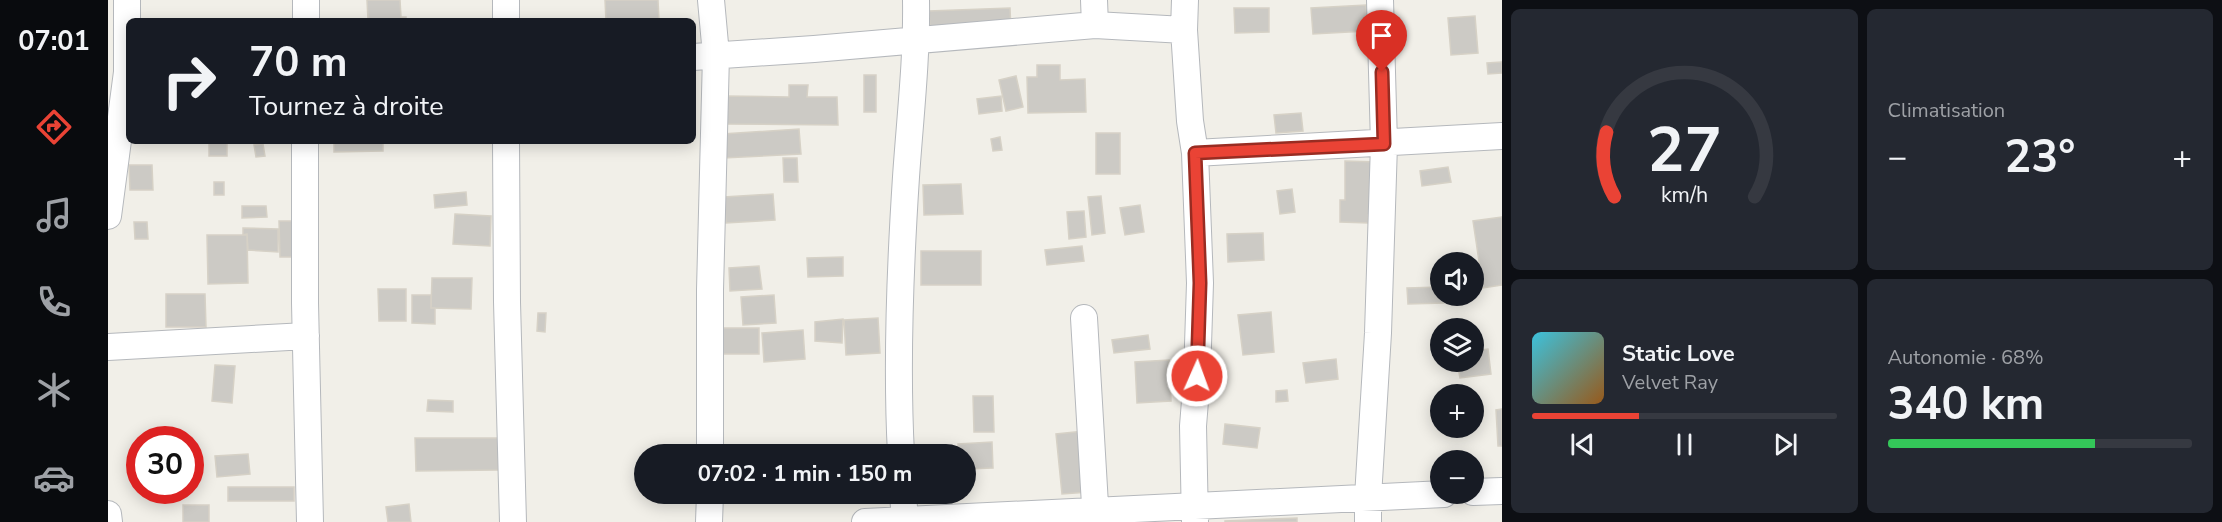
<!DOCTYPE html>
<html lang="fr">
<head>
<meta charset="utf-8">
<style>
	:root { --surface:#171b24; --page:#242831; --text:#f1f3f6; --muted:#9ea1a6; --line:#363941; --accent:#ea4335 }
	body { margin:0; font-family:"Nunito Sans",sans-serif; background:var(--page); color:var(--text); height:100vh; display:flex; flex-direction:column; font-size:22px; white-space:nowrap }
	* { box-sizing:border-box; margin:0 }
	p { font-size:20px; color:var(--muted) }
	.icon { flex:none; width:33px; height:33px; fill:none; stroke:currentColor; stroke-width:2; stroke-linecap:round; stroke-linejoin:round }
	.map { position:relative; flex:1; overflow:hidden }
	.side { display:flex; flex-direction:column; gap:9px; padding:9px; background:#0d0f14; width:720px }
	.side>* { flex:none }
	.banner { position:absolute; left:18px; top:18px; width:570px; height:126px; border-radius:9px; box-shadow:0 3px 15px #0003; background:#171b24; color:var(--text); overflow:hidden }
	.buttons { position:absolute; left:1322px; top:252px; display:grid; gap:12px }
	.buttons a { display:grid; place-items:center; width:54px; height:54px; border-radius:50%; background:var(--surface); box-shadow:0 3px 15px #0003; font-size:30px }
	.speed { position:absolute; left:18px; top:426px; display:flex; gap:12px; font-size:30px; font-weight:700; text-align:center }
	.speed>* { display:grid; place-content:center; width:78px; height:78px; border-radius:50%; background:var(--surface); box-shadow:0 3px 15px #0003; line-height:1 }
	.speed .limit { border:9px solid #d22; background:#fff; color:#111 }
	.pin { position:absolute; display:grid; place-items:center; width:51px; height:51px; color:#fff; margin:-62px -26px; border-radius:50% 50% 50% 0; rotate:-45deg; box-shadow:0 0 6px #0007 }
	.pin .icon { rotate:45deg }
	.me { position:absolute; width:66px; margin:-33px; rotate:2deg; stroke-linejoin:round; filter:drop-shadow(0 0 4px #0008) }
	.turn { display:flex; align-items:center; gap:21px; height:126px; padding:0 24px; font-size:27px }
	.turn .icon { width:78px; height:78px; stroke-width:2.5 }
	.turn b { display:block; font-size:42px; line-height:51px }
	.big { font-size:45px; font-weight:700; line-height:1.1 }
	.side .tile { flex:1; display:flex; flex-direction:column; justify-content:center; gap:9px; min-width:0; padding:0 21px; border-radius:9px; background:var(--page) }
	.side .dial { align-items:center; gap:0 }
	.dial svg { height:156px; overflow:visible; fill:none; stroke:var(--line); stroke-width:7; stroke-linecap:round; text-anchor:middle }
	.dial text { fill:var(--text); stroke:none }
	.song { display:flex; align-items:center; gap:18px }
	.cover { width:72px; height:72px; border-radius:9px; background:linear-gradient(135deg,hsl(190 70% 55%),hsl(30 70% 35%)) }
	.played { height:6px; border-radius:3px; background:linear-gradient(90deg,var(--accent) 35%,var(--line) 35%) }
	.keys { display:flex; justify-content:space-around; direction:ltr }
	.heat { display:flex; justify-content:space-between; align-items:center; font-size:33px; direction:ltr }
	.charge { height:9px; border-radius:4px; background:linear-gradient(90deg,#34c759 68%,var(--line) 0) }
	.side .tiles { flex:1; display:grid; gap:9px; grid-template-columns:repeat(2,1fr) }
	.trip { position:absolute; left:526px; top:444px; width:342px; height:60px; border-radius:30px; background:var(--surface); box-shadow:0 3px 15px #0003; font-weight:700; line-height:60px; text-align:center }
	main { display:flex; flex:1; min-height:0 }
	.menu { display:flex; flex-direction:column; width:108px; justify-content:space-around; align-items:center; background:#090b0e; color:var(--muted) }
	.menu .icon { width:42px; height:42px }
	.menu .on { color:var(--accent) }
	.menu b { font-size:27px; color:var(--text) }
	.map>svg:first-child { display:block }
	.building { fill:#cccac5; stroke:#d6d1c6; stroke-width:1.5 }
	.lines { fill:none; stroke-linecap:round; stroke-linejoin:round }
	.minor-casing { stroke:#b5b8bc; stroke-width:28 }
	.minor { stroke:#fff; stroke-width:26 }
	.route-casing { stroke:#982c22; stroke-width:15 }
	.route { stroke:#ea4335; stroke-width:10 }
</style>
</head>
<body>
<main>
<nav class="menu">
<b>07:01</b>
<svg class="icon on" aria-label="directions" viewBox="0 0 24 24"><path d="M12 3l9 9-9 9-9-9zM9 14v-3h6M13 9l2 2-2 2"/></svg>
<svg class="icon" aria-label="music" viewBox="0 0 24 24"><path d="M9 18V5l10-2v13"/><circle cx="6" cy="18" r="3"/><circle cx="16" cy="16" r="3"/></svg>
<svg class="icon" aria-label="phone" viewBox="0 0 24 24"><path d="M5 4h4l2 5-3 2q2 4 5 5l2-3 5 2v4C11 20 4 13 5 4z"/></svg>
<svg class="icon" aria-label="climate" viewBox="0 0 24 24"><path d="M12 3v18M4 7l16 10M4 17L20 7"/></svg>
<svg class="icon" aria-label="car" viewBox="0 0 24 24"><path d="M5 17H2v-5l4-1 3-4h7l3 4 3 1v5h-3M9 17h6M6 11h13"/><circle cx="7" cy="17" r="2"/><circle cx="17" cy="17" r="2"/></svg>
</nav>
<div class="map">
<svg width="1394" height="522" viewBox="0 0 1394 522">
	<rect width="100%" height="100%" fill="#f1efe8"/>
	<path class="building" d="M259,0H292L293,17H298V21H253L260,20Z
		M497,0H550L551,21H498Z
		M1258,5L1259,31L1205,34L1203,8Z
		M902,8L903,31L822,33L821,11Z
		M1126,8H1161V32L1127,33Z
		M1367,16L1370,53L1343,55L1340,18Z
		M1394,62V73L1380,74L1379,63Z
		M929,65H952V80L977,79L978,112L920,113L919,77H929Z
		M756,75H768V112H756Z
		M908,76L915,107L898,111L891,80Z
		M681,85H700L699,97H729L730,125L616,124L617,96L681,97Z
		M893,96L894,111L871,114L869,99Z
		M1193,113L1195,131L1168,133L1166,115Z
		M691,129L693,154L615,158L614,134Z
		M988,133H1012V174H988Z
		M892,137L894,150L885,151L883,139Z
		M101,141H119V156H101Z
		M226,141H275V151L226,152Z
		M155,144L157,156L148,157L146,145Z
		M675,158H689L690,182H676Z
		M1237,161L1271,162V215H1260V223L1232,222V200H1237Z
		M21,165H44L45,190H22Z
		M1340,167L1343,182L1314,186L1312,171Z
		M106,182H116V195H106Z
		M853,184L855,214L816,215L815,185Z
		M1184,189L1187,212L1172,214L1169,191Z
		M358,192L359,205L327,208L326,195Z
		M665,194L667,220L618,223L616,197Z
		M993,196L997,233L984,235L980,197Z
		M1032,205L1036,232L1017,235L1012,208Z
		M134,206H158L159,217L134,218Z
		M976,211L978,237L961,239L959,212Z
		M347,214L383,216L382,246L345,244Z
		M1394,217V285L1375,288L1365,221Z
		M171,221H187V257H172Z
		M26,222H39L40,239H27Z
		M135,228L170,229V252L140,250L139,234L135,235Z
		M1155,233L1156,260L1120,262L1119,234Z
		M99,235H139L140,283L100,284Z
		M974,246L976,261L939,265L937,250Z
		M813,251H873V285H813Z
		M735,257V276L700,277L699,258Z
		M651,266L654,289L622,291L621,268Z
		M324,278H364L363,309L323,308Z
		M1332,287V296H1336V303L1300,304L1299,288Z
		M270,289H298V321H271Z
		M58,294H97L98,327H58Z
		M304,295H323V308H327V324L304,323Z
		M666,295L668,323L635,325L633,297Z
		M1163,312L1166,352L1135,355L1130,315Z
		M430,313H438L437,332L429,331Z
		M770,318L772,353L738,355L736,320Z
		M735,319L734,343L707,341V322Z
		M614,328H651V354H614Z
		M695,330L697,359L656,362L654,333Z
		M1040,335L1042,349L1006,353L1004,340Z
		M1380,349L1383,374L1352,378L1349,362H1365V351Z
		M1228,359L1230,379L1198,383L1195,363Z
		M1061,360L1063,401L1029,403L1027,362Z
		M107,365L127,366L124,403L104,401Z
		M1179,390L1180,401L1168,402V391Z
		M865,396H885L886,432H866Z
		M320,400L345,401V412L319,411Z
		M1394,409V446H1390L1388,410Z
		M1117,424L1152,428L1149,448L1115,444Z
		M976,431L981,492L954,494L948,434Z
		M307,438H390V470L308,471Z
		M884,442L885,468L858,469V454H851L850,444Z
		M82,447H88L91,472L82,473Z
		M140,454L142,474L109,477L107,456Z
		M120,487H186V501H120Z
		M301,504L303,522H280L278,507Z
		M75,505H101V522H75Z
		M1189,518V522H1117V521Z"/>
	<g class="lines">
		<defs>
			<path id="minor" d="M398,0V21
				M986,0L987,25
				M1077,0L1076,30L1082,121L1087,153L1092,283L1089,376L1085,426L1087,522
				M198,21V0
				M585,57L706,49L987,25L1076,30
				M197,141V303L202,522
				M398,141L399,302L405,522
				M1087,153L1394,136
				M0,216L19,72V0
				M976,318L988,522
				M0,347L198,336
				M602,454V290L608,55L603,0
				M793,454C788,362 792,269 798,177C802,118 809,59 808,0
				M1365,492L1394,491
				M795,494L797,522
				M0,514L1,522
				M601,522L602,494
				M757,522L1336,494
				M1260,522V497L1270,333L1276,144L1272,0"/>
		</defs>
		<use href="#minor" class="minor-casing"/>
		<use href="#minor" class="minor"/>
	</g>
	<g class="lines">
		<defs>
			<path id="route" d="M1089,376L1092,283L1087,153L1276,144L1274,72"/>
		</defs>
		<use href="#route" class="route-casing"/>
		<use href="#route" class="route"/>
	</g>
</svg>
<div class="buttons">
<a><svg class="icon" aria-label="sound" viewBox="0 0 24 24"><path d="M4 9h4l5-4v14l-5-4H4zM17 9q2 3 0 6"/></svg></a>
<a><svg class="icon" aria-label="layers" viewBox="0 0 24 24"><path d="M12 4l9 5-9 5-9-5zM3 14l9 5 9-5"/></svg></a>
<a>+</a>
<a>−</a>
</div>
<div class="speed"><div class="limit">30</div></div>
<div class="pin" style="left:1274px;top:72px;background:#d93025"><svg class="icon" aria-label="arrive" viewBox="0 0 24 24"><path d="M6 21V4h12l-3 4 3 4H6"/></svg></div>
<svg class="me" style="left:1089px;top:376px" viewBox="-20 -20 40 40"><circle r="17" fill="#ea4335" stroke="#fff" stroke-width="3"/><path d="M0-11L8 9 0 5-8 9z" fill="#fff"/></svg>
<div class="trip">07:02 · 1 min · 150 m</div>
<div class="banner">
<div class="turn"><svg class="icon" aria-label="right" viewBox="0 0 24 24"><path d="M7 20v-9h11M14 6l5 5-5 5"/></svg><div><b>70 m</b>Tournez à droite</div></div>
</div>
</div>
<section class="side">
<div class="tiles">
<div class="tile dial"><svg viewBox="0 0 100 80">
<path d="M14 69A42 42 0 1 1 86 69"/>
<path d="M14 69A42 42 0 0 1 10 36" stroke="#ea4335"/>
<text x="50" y="56" font-size="32" font-weight="700">27</text>
<text x="50" y="72" font-size="11">km/h</text>
</svg></div>
<div class="tile"><p>Climatisation</p>
<div class="heat"><a>−</a><b class="big">23°</b><a>+</a></div>
</div>
<div class="tile">
<div class="song"><i class="cover"></i><div><b>Static Love</b><p>Velvet Ray</p></div></div>
<div class="played"></div>
<div class="keys"><svg class="icon" aria-label="previous" viewBox="0 0 24 24"><path d="M18 5L8 12l10 7zM5 5v14"/></svg><svg class="icon" aria-label="pause" viewBox="0 0 24 24"><path d="M8 5v14M16 5v14"/></svg><svg class="icon" aria-label="next" viewBox="0 0 24 24"><path d="M6 5l10 7-10 7zM19 5v14"/></svg></div>
</div>
<div class="tile"><p>Autonomie · 68%</p><b class="big">340 km</b><div class="charge"></div></div>
</div>
</section>
</main>
</body>
</html>
